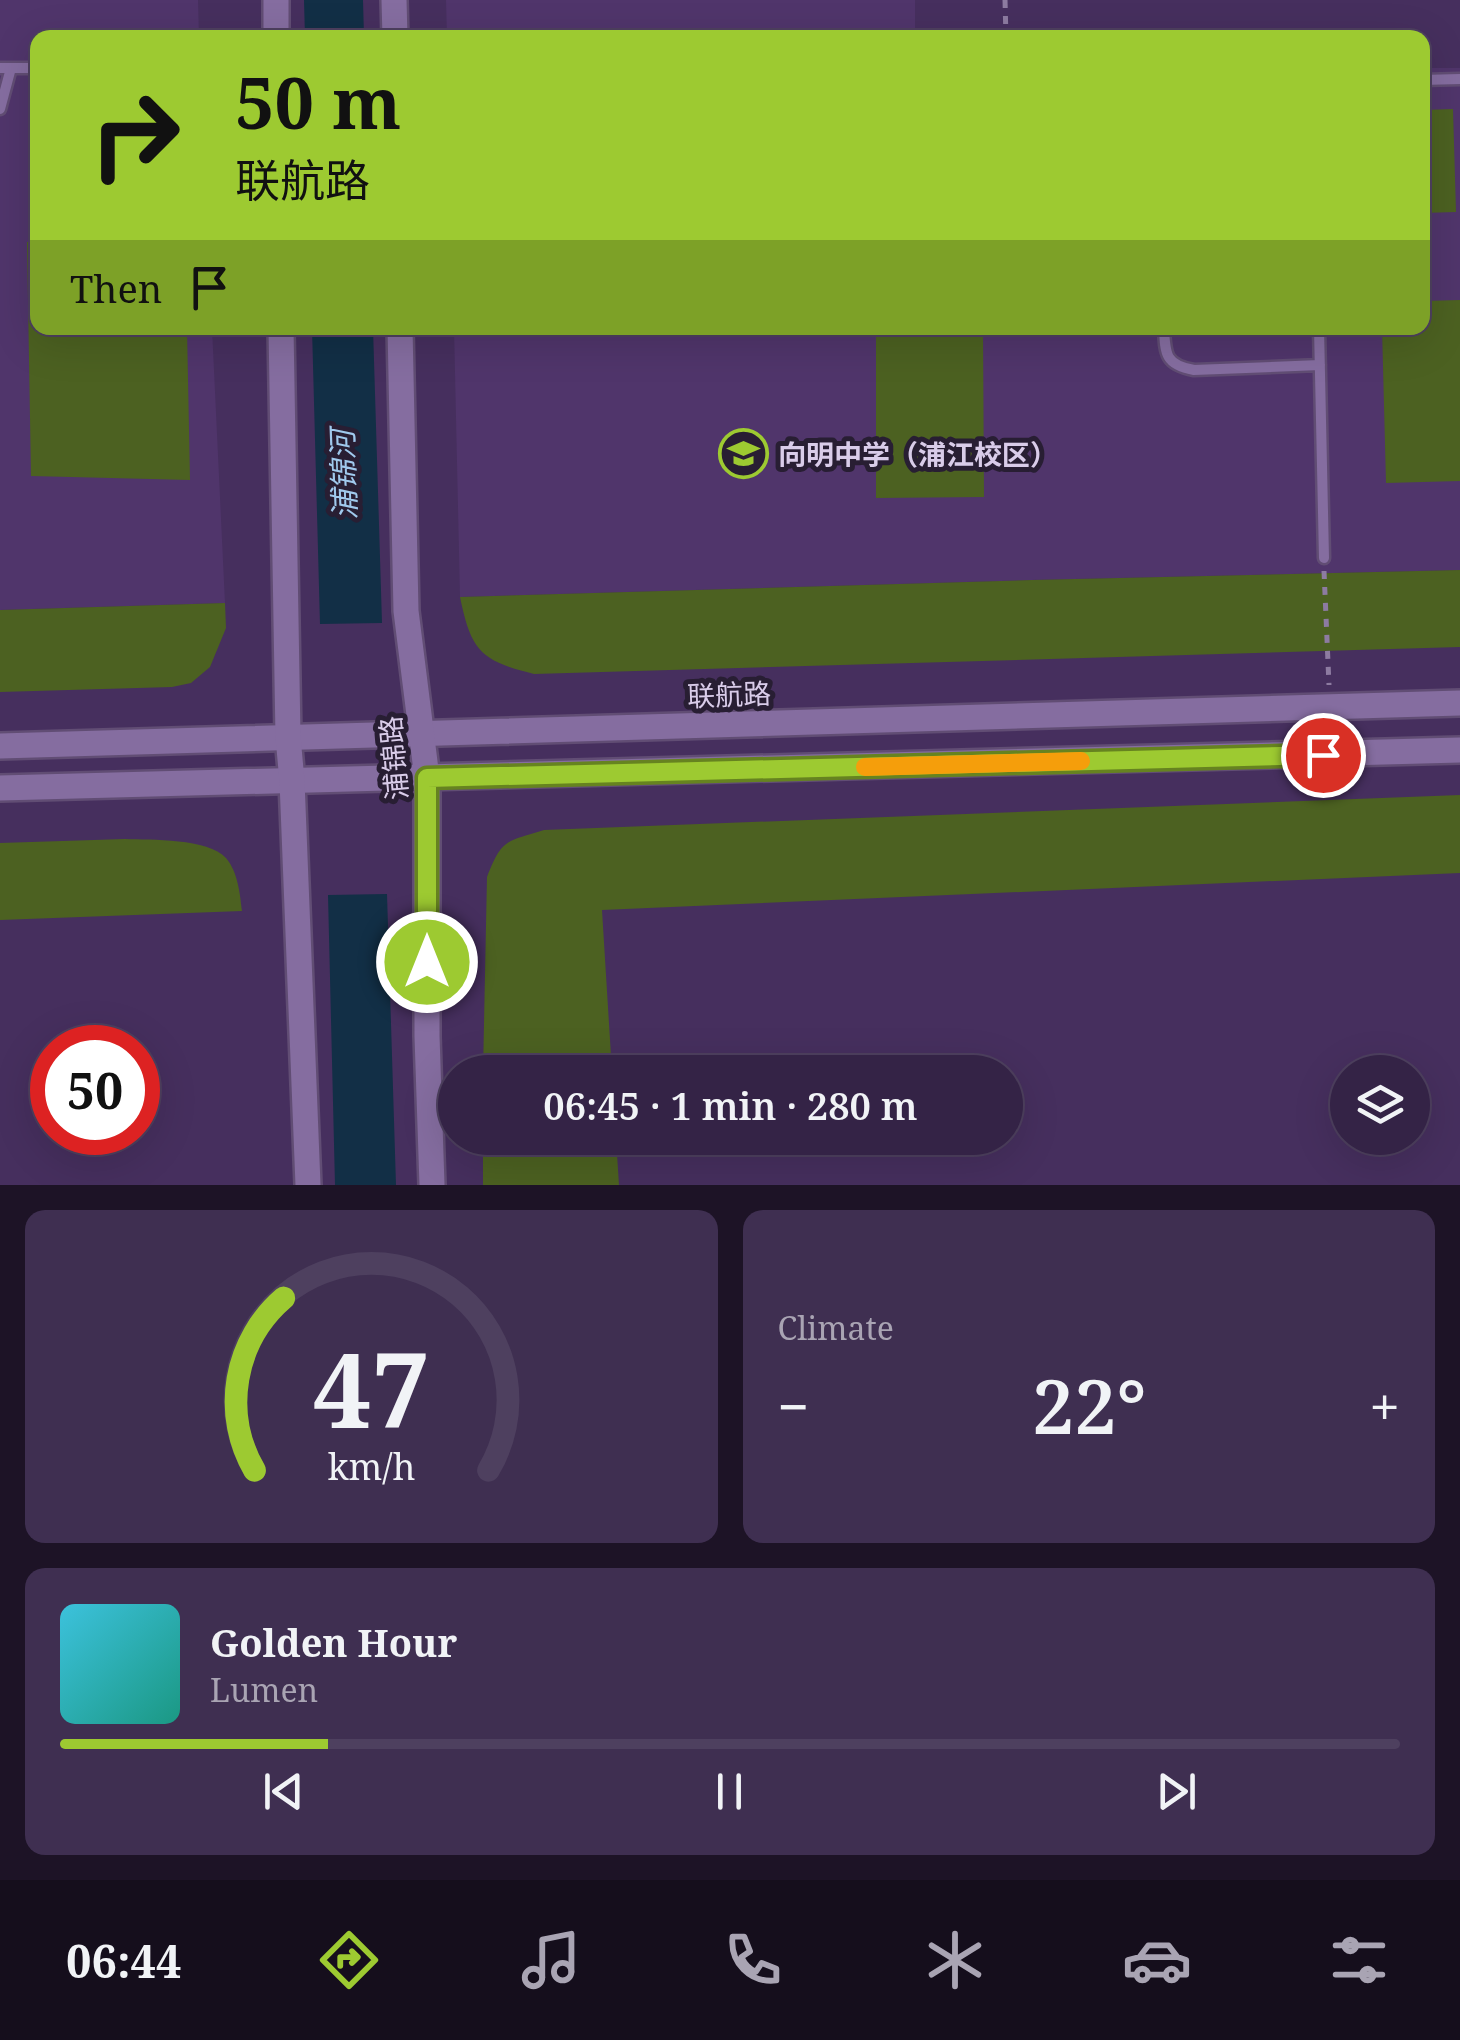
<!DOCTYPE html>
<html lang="en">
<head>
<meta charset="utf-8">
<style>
	:root { --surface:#342346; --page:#3f2f51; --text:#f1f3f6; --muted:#a9a4b3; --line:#4e405f; --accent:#9dca31 }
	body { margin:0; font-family:"Noto Serif","Noto Sans SC",serif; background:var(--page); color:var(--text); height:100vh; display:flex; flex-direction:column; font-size:38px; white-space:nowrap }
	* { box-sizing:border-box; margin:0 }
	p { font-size:32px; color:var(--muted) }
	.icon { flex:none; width:55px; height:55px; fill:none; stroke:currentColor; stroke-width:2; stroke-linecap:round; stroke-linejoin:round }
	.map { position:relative; height:1185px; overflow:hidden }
	.details { display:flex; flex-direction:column; gap:25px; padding:25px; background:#1d1326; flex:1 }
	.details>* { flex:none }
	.guide { position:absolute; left:30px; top:30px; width:1400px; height:305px; border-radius:20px; box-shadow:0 10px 40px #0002,0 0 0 2px var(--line); background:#9dca31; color:#111; overflow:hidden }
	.buttons { position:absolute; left:1330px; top:1055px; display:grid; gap:20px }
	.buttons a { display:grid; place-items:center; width:100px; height:100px; border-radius:50%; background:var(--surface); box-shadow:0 10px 40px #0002,0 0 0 2px var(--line); font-size:50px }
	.speed { position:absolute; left:30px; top:1025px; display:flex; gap:20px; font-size:50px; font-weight:700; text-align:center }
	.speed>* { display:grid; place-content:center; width:130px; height:130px; border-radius:50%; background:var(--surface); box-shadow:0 10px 40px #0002,0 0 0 2px var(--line); line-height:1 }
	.speed .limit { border:15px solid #d22; background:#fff; color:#111 }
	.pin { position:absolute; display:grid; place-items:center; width:85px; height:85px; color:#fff; margin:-42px; border:5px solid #fff; border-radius:50%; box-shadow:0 2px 10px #0007 }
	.me { position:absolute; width:110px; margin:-55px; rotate:0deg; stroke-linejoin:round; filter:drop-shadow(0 0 8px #0008) }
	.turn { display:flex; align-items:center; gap:35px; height:210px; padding:0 40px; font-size:45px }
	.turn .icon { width:130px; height:130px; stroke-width:2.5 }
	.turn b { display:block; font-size:70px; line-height:85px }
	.then { display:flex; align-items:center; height:95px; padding:0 40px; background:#0003; gap:20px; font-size:38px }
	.big { font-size:75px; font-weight:600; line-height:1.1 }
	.details .widget { flex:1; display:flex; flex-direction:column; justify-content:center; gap:15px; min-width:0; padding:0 35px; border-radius:20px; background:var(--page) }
	.details .dial { align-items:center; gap:0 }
	.dial svg { height:260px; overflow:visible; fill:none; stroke:var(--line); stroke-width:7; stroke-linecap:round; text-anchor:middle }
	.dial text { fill:var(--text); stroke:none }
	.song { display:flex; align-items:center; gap:30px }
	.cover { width:120px; height:120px; border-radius:15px; background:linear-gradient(135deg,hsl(190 70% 55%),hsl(170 70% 35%)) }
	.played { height:10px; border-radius:5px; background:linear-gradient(90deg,var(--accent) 20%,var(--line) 20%) }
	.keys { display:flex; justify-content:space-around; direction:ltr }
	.heat { display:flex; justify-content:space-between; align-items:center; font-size:55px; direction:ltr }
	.details .tiles { flex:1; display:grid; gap:25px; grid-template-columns:1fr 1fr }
	.widget:last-child { grid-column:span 2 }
	.trip { position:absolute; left:438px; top:1055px; width:585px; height:100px; border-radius:50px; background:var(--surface); box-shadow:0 10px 40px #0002,0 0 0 2px var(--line); font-weight:600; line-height:100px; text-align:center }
	.tabs { display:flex; height:160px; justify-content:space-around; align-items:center; background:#150e1c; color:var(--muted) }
	.tabs .icon { width:70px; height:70px }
	.tabs .active { color:var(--accent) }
	.tabs b { font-size:45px; color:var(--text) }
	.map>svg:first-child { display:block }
	.built { fill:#50356b }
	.green { fill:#4c6121 }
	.water { fill:#122f46 }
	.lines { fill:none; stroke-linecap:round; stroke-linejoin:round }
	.service-casing { stroke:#614d74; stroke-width:15 }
	.tertiary-casing { stroke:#614d74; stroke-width:30 }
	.secondary-casing { stroke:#614d74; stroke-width:30 }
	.path { stroke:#8d7ba1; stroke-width:5; stroke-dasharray:8 8; stroke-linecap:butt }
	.service { stroke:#856da0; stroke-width:10 }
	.tertiary { stroke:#856da0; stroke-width:25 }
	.secondary { stroke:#856da0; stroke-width:25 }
	.route-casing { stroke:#668320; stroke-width:25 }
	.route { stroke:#9dca31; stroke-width:18 }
	.slow { stroke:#f59e0b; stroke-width:18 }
	.labels { text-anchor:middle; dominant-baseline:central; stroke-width:10; stroke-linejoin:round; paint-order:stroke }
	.poi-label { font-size:28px; font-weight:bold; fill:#d9cce9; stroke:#281e33; text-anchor:start }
	.street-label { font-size:28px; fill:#d9cce9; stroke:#281e33 }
	.water-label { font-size:30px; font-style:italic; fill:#a0c9ed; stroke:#281e33 }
</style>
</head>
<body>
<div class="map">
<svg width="1460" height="1185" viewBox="0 0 1460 1185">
	<rect width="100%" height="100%" fill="#462f5e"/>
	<path class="built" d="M0,0H198L199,37L38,38V328H212L225,603L0,610Z
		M446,0H915V37H447Z
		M1423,68H1460V570L1032,580L460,597L454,328H1422Z"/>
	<path class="green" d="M1453,109L1456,212L1423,213V110Z
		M27,242H37L38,328H187L190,480L31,476Z
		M1460,300V481L1386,483L1382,328H1422L1423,301Z
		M876,328H983L984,497L876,498Z
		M1460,570V647L534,674C481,661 471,651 460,597L1032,580Z
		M225,603L226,628L210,667L191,683L172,687L0,692V610Z
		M1460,795V873L602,910L612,1072H483L487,877C502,839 505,842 544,830Z
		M125,839C151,840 208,838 226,858C238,872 240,894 242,911L0,920V843Z
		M483,1138H616L619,1185H483Z"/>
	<path class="water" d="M304,0H363L364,37H305Z
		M312,328H373L382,623L320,624Z
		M387,894L396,1185H335L328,895Z"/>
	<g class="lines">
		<defs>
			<path id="service" d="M0,68H38
				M1422,80L1460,79
				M0,109L11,68
				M1164,328C1165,355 1166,365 1194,370L1320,365
				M1319,328L1324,558"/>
			<path id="tertiary" d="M0,746L1460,703
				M0,788L1460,750"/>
			<path id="secondary" d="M276,0V38
				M394,0L395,38
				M281,328L288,737L292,781L308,1185
				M400,328L406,611L427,778V1036L432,1185"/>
		</defs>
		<use href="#service" class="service-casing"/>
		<use href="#tertiary" class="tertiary-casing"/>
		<use href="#secondary" class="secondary-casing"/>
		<path class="path" d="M1005,0L1006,38
			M1324,571L1329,685"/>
		<use href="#service" class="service"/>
		<use href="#tertiary" class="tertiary"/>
		<use href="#secondary" class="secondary"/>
	</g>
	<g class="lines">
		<defs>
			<path id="route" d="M427,962V778L1323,755"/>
		</defs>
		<use href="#route" class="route-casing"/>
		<use href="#route" class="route"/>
		<path class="slow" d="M865,767L1081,761"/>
	</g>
	<defs>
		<symbol id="school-ring" viewBox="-11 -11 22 22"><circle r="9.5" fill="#281e33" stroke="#9dca31" stroke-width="1.5"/><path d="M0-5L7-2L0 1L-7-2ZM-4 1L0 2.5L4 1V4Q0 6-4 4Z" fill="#9dca31"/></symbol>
	</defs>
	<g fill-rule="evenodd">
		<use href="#school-ring" x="716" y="426" width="55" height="55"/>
	</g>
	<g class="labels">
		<g class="poi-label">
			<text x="778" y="454">向明中学（浦江校区）</text>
		</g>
		<g class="street-label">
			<text transform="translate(729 694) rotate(-2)">联航路</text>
			<text transform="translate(393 758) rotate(-95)">浦锦路</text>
		</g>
		<g class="water-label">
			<text transform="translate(343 475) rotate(-92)">浦锦河</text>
		</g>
	</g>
</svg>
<div class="buttons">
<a><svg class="icon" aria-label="layers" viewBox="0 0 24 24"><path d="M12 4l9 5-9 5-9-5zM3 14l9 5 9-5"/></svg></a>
</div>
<div class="speed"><div class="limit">50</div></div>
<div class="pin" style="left:1323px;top:755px;background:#d93025"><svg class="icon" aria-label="arrive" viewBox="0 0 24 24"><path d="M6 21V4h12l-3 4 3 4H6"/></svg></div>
<svg class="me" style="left:427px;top:962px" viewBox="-20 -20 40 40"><circle r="17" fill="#9dca31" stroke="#fff" stroke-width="3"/><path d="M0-11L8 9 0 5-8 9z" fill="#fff"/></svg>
<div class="trip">06:45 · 1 min · 280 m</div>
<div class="guide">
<div class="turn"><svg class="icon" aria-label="right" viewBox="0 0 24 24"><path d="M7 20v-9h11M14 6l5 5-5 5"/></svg><div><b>50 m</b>联航路</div></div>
<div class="then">Then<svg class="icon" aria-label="arrive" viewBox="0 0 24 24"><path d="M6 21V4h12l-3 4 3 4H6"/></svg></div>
</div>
</div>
<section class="details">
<div class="tiles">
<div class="widget dial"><svg viewBox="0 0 100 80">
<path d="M14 69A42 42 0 1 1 86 69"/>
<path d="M14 69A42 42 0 0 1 23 16" stroke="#9dca31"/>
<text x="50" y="56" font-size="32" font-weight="700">47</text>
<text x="50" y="72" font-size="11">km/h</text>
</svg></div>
<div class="widget"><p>Climate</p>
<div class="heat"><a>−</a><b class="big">22°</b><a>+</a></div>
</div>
<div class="widget">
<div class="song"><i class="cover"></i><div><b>Golden Hour</b><p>Lumen</p></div></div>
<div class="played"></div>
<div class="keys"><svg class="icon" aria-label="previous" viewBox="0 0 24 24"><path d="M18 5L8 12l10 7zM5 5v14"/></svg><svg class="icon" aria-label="pause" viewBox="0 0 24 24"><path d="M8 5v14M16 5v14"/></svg><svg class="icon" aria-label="next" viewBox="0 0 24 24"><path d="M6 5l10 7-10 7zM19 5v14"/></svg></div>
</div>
</div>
</section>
<nav class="tabs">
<b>06:44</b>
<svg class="icon active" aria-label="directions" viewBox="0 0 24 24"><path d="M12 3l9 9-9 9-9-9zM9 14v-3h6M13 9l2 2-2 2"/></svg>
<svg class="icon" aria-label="music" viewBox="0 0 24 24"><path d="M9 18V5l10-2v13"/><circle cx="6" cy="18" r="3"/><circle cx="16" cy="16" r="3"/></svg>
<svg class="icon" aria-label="phone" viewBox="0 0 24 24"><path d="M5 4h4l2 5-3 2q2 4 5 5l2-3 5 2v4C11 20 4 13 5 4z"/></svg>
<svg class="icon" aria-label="climate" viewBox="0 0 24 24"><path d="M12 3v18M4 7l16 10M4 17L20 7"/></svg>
<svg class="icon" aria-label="car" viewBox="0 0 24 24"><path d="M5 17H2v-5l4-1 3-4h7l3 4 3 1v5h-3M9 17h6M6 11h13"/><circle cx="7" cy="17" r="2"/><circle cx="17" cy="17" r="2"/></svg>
<svg class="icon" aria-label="filters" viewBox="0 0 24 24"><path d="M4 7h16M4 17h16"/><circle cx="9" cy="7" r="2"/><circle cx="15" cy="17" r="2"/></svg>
</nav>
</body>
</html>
